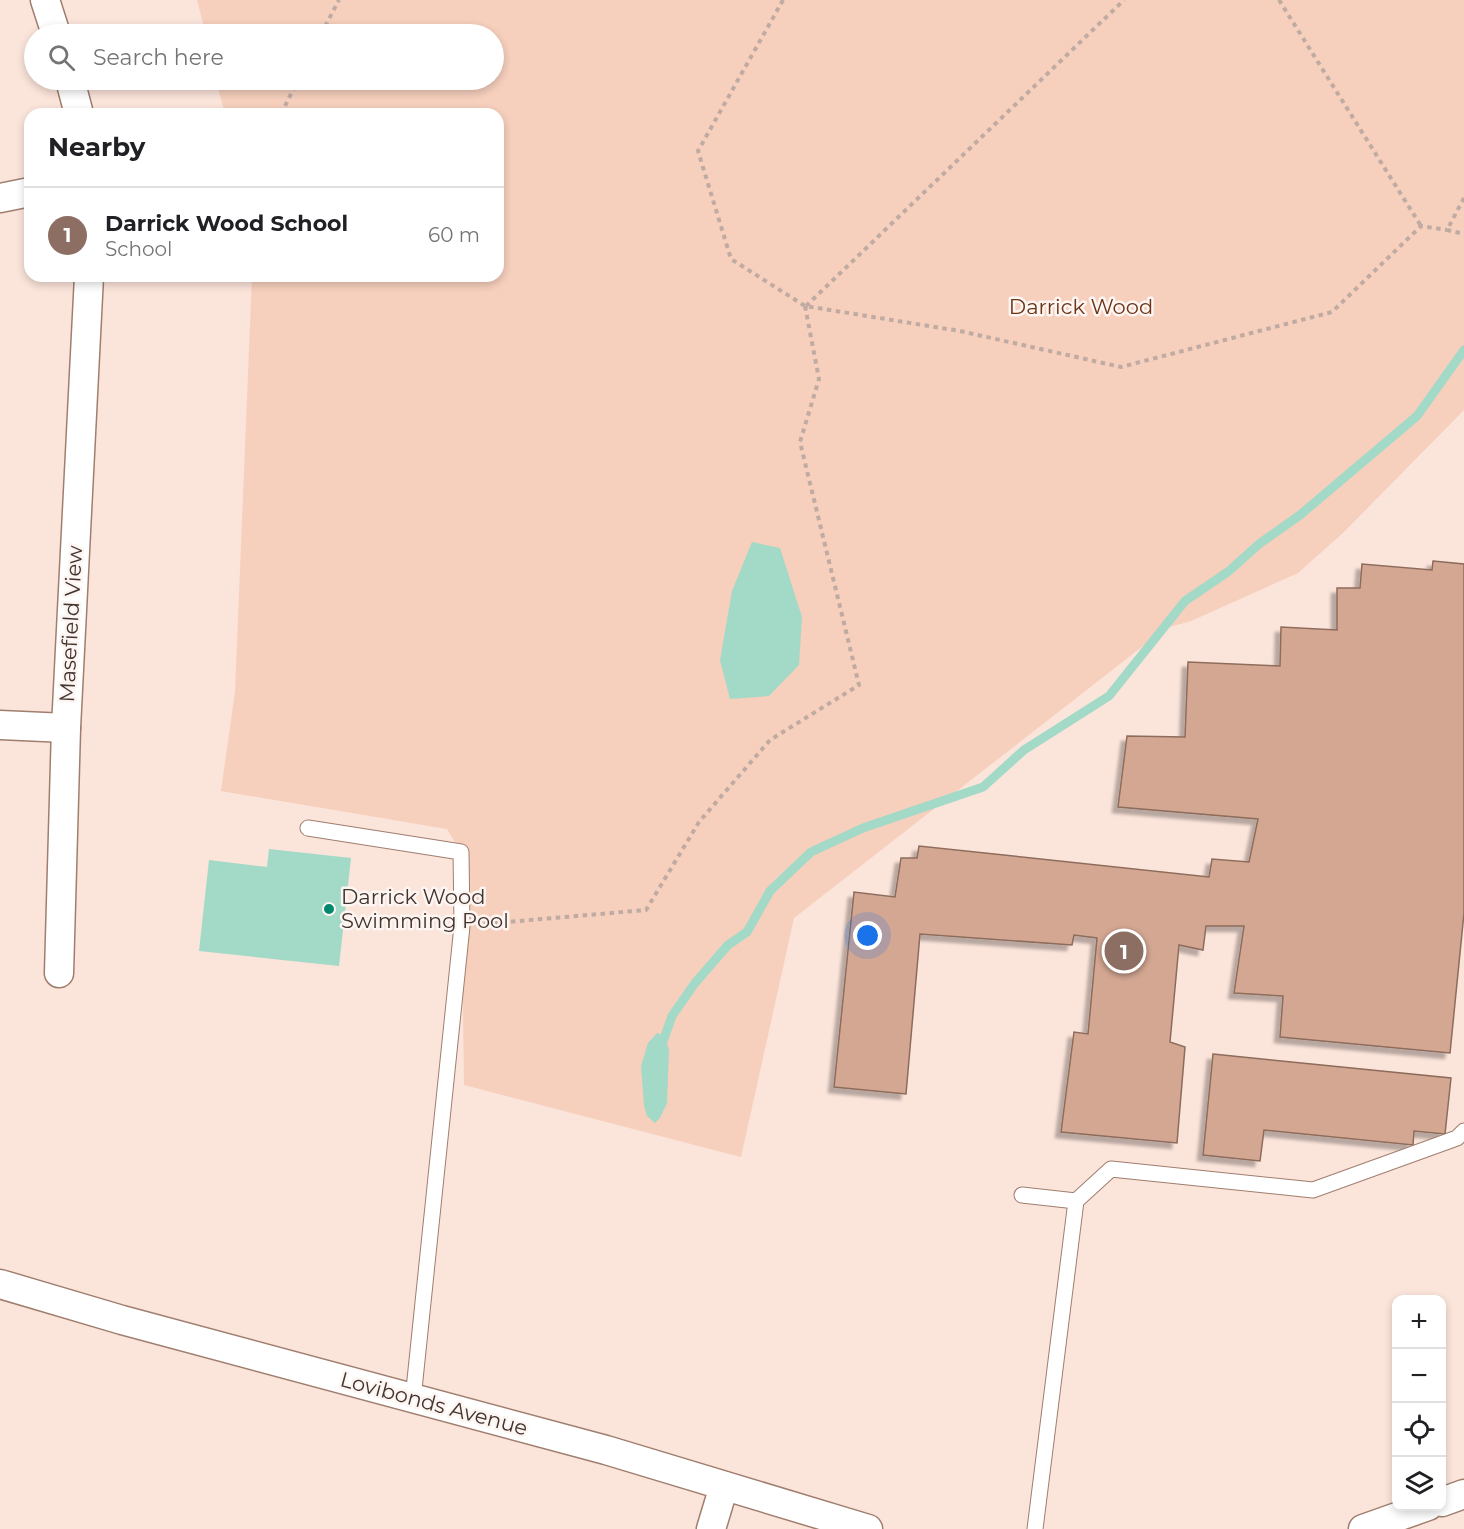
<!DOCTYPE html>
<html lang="en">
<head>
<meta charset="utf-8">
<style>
  body { margin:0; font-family:Montserrat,sans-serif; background:#f6f6f6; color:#202124 }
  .controls { position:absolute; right:18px; bottom:18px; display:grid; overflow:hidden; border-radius:12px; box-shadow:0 3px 9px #0003 }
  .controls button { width:54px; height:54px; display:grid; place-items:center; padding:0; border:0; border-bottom:2px solid #e0e0e0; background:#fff; color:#202124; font:30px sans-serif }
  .you { position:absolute; left:868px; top:936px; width:21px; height:21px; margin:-15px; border:4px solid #fff; border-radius:50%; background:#1a73e8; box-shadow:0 0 0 9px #1a73e833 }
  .badge { display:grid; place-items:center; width:39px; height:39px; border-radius:50%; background:#0f766e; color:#fff; font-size:20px; font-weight:700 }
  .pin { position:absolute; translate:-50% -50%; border:3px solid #fff; box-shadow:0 2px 6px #0006 }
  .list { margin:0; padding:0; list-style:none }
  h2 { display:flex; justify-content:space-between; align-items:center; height:78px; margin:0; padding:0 24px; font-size:26px }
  h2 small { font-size:20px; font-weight:400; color:#757577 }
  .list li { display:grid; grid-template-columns:39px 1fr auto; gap:18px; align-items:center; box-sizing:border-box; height:96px; padding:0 24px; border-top:2px solid #e0e0e0 }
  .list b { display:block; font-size:22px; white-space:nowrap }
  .list p { margin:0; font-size:20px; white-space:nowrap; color:#757577 }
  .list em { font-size:20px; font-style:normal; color:#757577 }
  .icon { flex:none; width:33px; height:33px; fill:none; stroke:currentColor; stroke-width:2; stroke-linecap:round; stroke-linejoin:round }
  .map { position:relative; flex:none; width:1464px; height:1529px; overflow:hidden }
  .search { position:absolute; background:#fff; box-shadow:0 3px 9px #0003; left:24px; top:24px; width:480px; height:66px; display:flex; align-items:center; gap:15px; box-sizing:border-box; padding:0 21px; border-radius:33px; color:#757577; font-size:22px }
  .panel { position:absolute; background:#fff; box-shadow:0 3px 9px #0003; left:24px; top:108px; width:480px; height:174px; border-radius:18px }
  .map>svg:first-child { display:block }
</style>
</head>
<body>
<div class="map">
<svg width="1464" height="1529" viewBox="0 0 1464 1529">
  <defs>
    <filter id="shadow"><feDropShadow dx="-5.5" dy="5.5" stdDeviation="1.5" flood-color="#0004"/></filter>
  </defs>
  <rect width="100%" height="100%" fill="#fbe4da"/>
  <path fill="#f6cfbd" d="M197,0H1464V410L1344,532L1298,573L1191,621L1166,628L794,918L741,1157L464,1085L461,852L447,829L221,791L235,692L252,276H498V114H225L216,80H494V34H206Z"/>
  <g fill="#a3d9c7">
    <path d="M752,542L780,548L802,617L799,665L769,696L730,699L720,660L732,591Z"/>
    <path d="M269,849L351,858L339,966L199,951L209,860L267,867Z"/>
    <path d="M657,1033L664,1036L669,1049L667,1103L660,1118L655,1123L647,1116L644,1106L641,1066L648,1043Z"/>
  </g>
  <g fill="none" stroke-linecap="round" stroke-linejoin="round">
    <path stroke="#a3d9c7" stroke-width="9" d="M661,1047L672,1016L695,983L728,945L747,932L770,891L811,852L863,828L983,787L1024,750L1109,696L1185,601L1229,571L1259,544L1300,515L1417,416L1464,350"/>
  </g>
  <g fill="#d4a792" stroke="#8d6c5c" stroke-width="1.5" filter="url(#shadow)">
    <path d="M1433,561L1464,564V913L1450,1053L1280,1037L1283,996L1234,993L1244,926H1206L1203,950L1179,945L1170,1042L1185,1047L1177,1143L1061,1132L1074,1032L1088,1034L1097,938L1074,935L1072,945L920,934L906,1094L834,1087L854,892L895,897L901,858H917L919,846L1209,877L1212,859L1249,862L1258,819L1118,807L1127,736L1185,737L1188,662L1280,666L1281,627L1337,630V588H1360L1362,564L1432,570Z"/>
    <path d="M1213,1054L1451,1078L1445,1134L1414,1131L1413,1145L1264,1130L1260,1161L1203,1155Z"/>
  </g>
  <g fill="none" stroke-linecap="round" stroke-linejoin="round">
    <g stroke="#a07e6e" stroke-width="17">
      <g id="service">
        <path d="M308,828L461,852L462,926L413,1399"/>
        <path d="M1022,1195L1076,1201"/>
        <path d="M1035,1529L1076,1201L1111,1169L1313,1190L1457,1138L1464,1131"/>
      </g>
    </g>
    <g stroke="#a07e6e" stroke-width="31">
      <g id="minor">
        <path d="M45,0L56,34"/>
        <path d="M70,80L79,114"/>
        <path d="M0,198L30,192"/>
        <path d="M0,725L66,728"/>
        <path d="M59,973L66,728L89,276"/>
        <path d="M0,1284L122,1320L606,1450L868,1529"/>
        <path d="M1442,1502L1464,1494"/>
        <path d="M711,1529L724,1486"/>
        <path d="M1363,1529L1428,1506"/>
      </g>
    </g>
    <g stroke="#c0aba3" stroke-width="4" stroke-dasharray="4.5 4.5" stroke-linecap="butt">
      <path d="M783,0L698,151L731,259L805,306L960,331L1121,367L1332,312L1421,226L1447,230"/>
      <path d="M1279,0L1421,226"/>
      <path d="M321,34L339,0"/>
      <path d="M281,114L298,80"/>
      <path d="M1464,198L1447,230L1464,234"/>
      <path d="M806,306L1124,0"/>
      <path d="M484,924L646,910L699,822L770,740L859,685L800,442L819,379L805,306"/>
    </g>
    <use href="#service" stroke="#fff" stroke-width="15"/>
    <use href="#minor" stroke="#fff" stroke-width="28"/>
  </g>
  <circle fill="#00896e" stroke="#fdf5f2" stroke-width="2" cx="329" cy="909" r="6"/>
  <g text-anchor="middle" stroke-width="5" stroke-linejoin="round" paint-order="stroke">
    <g font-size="21" fill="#6c3315" stroke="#fdf5f2">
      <text x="1081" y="314">Darrick Wood</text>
    </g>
    <g font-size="21" fill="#42332d" stroke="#fdf5f2">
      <text transform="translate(71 624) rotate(-87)" y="7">Masefield View</text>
      <text transform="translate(434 1404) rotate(15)" y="7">Lovibonds Avenue</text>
    </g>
    <g font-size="21" fill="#42332d" stroke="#fdf5f2" text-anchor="start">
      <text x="341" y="904">Darrick Wood<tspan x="341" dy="24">Swimming Pool</tspan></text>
    </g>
  </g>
</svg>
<div class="controls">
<button>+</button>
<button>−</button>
<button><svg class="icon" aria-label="locate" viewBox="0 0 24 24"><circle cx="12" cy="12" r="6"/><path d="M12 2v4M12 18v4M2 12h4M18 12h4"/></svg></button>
<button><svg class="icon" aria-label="layers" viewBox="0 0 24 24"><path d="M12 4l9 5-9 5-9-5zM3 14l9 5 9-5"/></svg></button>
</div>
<div class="you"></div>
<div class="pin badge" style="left:1124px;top:951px;background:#8d6e63">1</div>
<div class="search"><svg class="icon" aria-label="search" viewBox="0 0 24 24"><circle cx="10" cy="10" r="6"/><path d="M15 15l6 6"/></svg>Search here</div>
<section class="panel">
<h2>Nearby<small></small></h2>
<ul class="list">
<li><span class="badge" style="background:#8d6e63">1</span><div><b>Darrick Wood School</b><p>School</p></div><em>60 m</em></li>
</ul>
</section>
</div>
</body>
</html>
